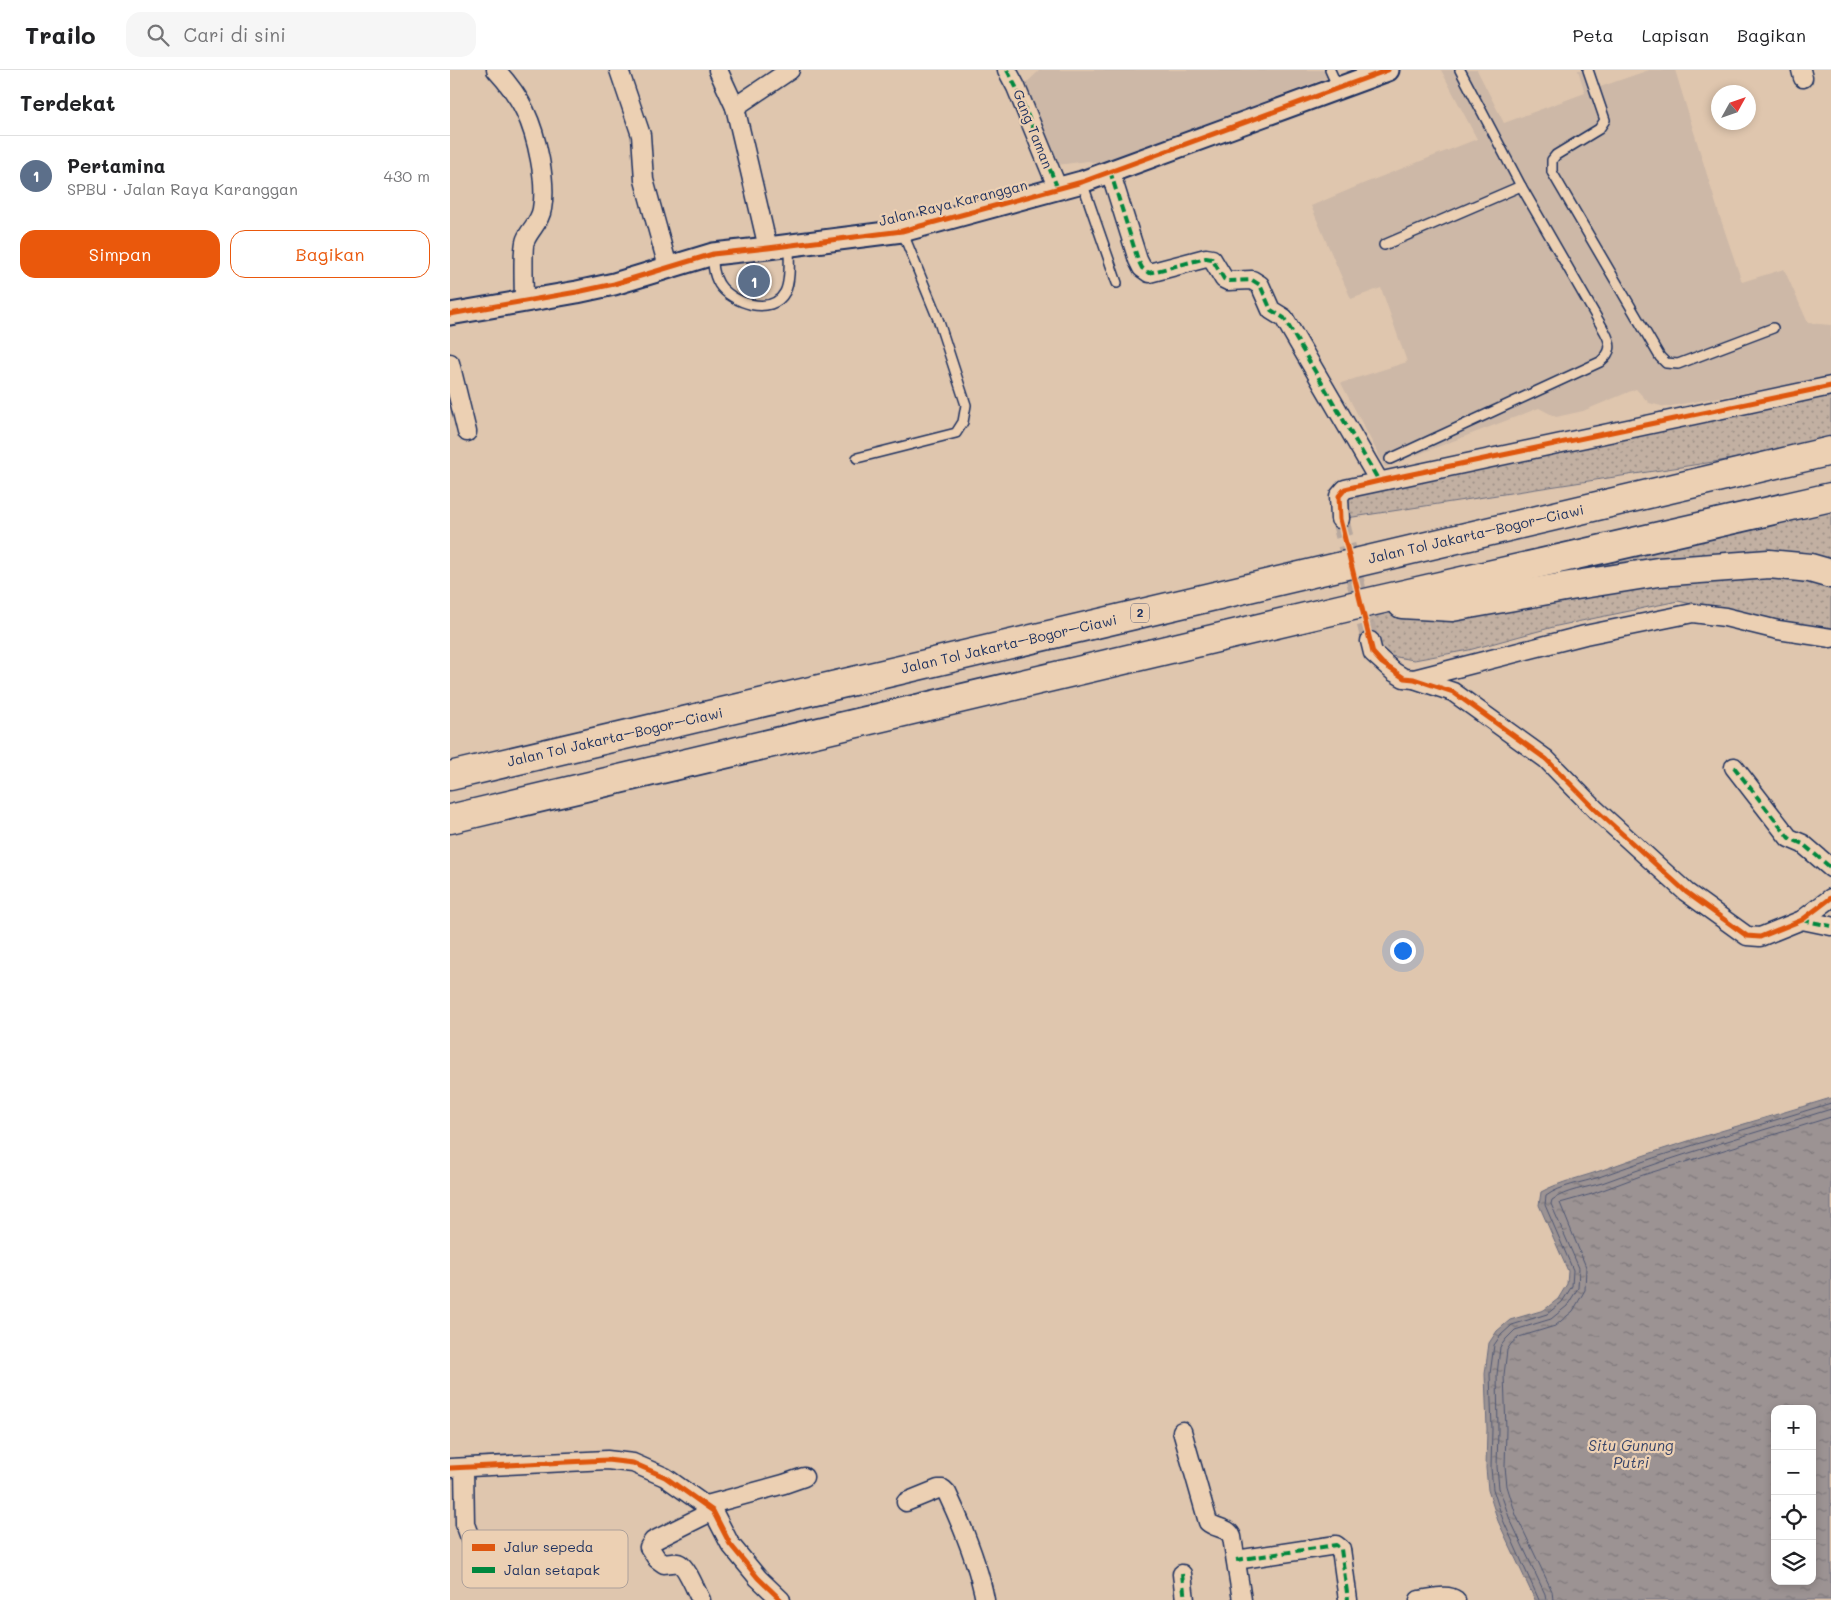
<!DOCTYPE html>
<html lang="id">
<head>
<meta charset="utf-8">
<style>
  body { margin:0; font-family:Mali,sans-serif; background:#f6f6f6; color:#202124 }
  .controls { position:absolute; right:15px; bottom:15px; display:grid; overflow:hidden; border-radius:10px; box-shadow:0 2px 8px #0003 }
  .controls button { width:45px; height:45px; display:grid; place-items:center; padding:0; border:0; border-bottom:1px solid #e0e0e0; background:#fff; color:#202124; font:25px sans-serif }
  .compass { position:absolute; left:1261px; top:15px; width:45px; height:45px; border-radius:50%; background:#fff; box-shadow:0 2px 8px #0003; rotate:50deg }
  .you { position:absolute; left:952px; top:880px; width:18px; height:18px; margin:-12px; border:4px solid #fff; border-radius:50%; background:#1a73e8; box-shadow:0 0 0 8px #1a73e833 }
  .badge { display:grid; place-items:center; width:32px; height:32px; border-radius:50%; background:#ea580c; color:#fff; font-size:16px; font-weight:700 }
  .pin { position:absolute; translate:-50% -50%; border:2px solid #fff; box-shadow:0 1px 5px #0006 }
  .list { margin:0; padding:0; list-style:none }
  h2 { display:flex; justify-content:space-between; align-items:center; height:65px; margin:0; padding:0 20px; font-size:21px }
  h2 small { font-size:16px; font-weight:400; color:#757577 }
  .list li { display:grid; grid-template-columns:32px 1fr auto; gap:15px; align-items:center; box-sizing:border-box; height:80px; padding:0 20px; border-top:1px solid #e0e0e0 }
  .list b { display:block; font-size:19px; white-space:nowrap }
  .list p { margin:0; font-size:16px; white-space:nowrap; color:#757577 }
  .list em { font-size:16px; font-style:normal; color:#757577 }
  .actions { display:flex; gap:10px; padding:15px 20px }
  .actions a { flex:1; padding:11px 0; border:1px solid #ea580c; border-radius:15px; text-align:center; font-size:18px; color:#ea580c }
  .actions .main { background:#ea580c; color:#fff }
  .icon { flex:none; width:28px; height:28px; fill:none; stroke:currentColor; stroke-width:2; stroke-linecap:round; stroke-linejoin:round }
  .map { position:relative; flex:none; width:1381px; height:1530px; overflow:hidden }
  header { display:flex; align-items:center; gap:30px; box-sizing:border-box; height:70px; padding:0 25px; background:#fff; border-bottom:1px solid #e0e0e0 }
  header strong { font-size:24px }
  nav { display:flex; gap:28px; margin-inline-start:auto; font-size:18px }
  .search { width:350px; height:45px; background:#f6f6f6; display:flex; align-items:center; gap:12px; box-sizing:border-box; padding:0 18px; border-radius:15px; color:#757577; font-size:19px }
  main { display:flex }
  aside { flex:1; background:#fff }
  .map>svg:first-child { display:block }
</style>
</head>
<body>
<header>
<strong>Trailo</strong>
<div class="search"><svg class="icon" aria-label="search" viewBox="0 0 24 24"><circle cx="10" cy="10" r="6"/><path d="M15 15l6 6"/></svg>Cari di sini</div>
<nav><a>Peta</a><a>Lapisan</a><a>Bagikan</a></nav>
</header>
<main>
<aside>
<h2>Terdekat<small></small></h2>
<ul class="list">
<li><span class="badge" style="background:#5c6f8a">1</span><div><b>Pertamina</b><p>SPBU · Jalan Raya Karanggan</p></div><em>430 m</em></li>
</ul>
<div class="actions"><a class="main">Simpan</a><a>Bagikan</a></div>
</aside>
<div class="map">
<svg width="1381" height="1530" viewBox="0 0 1381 1530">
  <defs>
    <pattern id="green-dots" width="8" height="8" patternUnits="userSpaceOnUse" patternTransform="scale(1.25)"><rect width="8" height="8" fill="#c2b0a2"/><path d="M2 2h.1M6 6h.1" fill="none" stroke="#9d9087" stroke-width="1.8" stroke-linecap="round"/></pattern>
    <pattern id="water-ripples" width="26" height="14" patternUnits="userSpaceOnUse" patternTransform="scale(1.25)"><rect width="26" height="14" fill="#9c9393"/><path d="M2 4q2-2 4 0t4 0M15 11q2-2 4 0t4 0" fill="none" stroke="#7e787b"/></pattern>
  </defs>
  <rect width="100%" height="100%" fill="#dfc6ae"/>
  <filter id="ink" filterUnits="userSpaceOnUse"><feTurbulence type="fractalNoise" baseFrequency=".02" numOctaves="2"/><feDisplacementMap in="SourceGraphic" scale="10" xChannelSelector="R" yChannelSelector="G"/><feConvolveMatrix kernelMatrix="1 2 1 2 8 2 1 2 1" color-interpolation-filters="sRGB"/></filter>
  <g filter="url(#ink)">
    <g fill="#cdb8a7">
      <path d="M590,0H886L888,4L826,27L779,49L652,94L638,91L607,95L571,18Z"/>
      <path d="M991,0H1027L1054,53L1135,23L1128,0H1144L1150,17L1199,0H1225L1269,144L1292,212L1334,199L1358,253L1381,255V306L1349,313L1215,337L1199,333L1186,319L1133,341L1106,347L1089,338L935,397L891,313L957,292L931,218L901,229L861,136L915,113L1027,69Z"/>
    </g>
    <g fill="url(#green-dots)" stroke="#6e7080">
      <path d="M1381,316V374L890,449L891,422Z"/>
      <path d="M1381,427V559L1306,548L1228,531L1107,556L1019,580L964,590L923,583L911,534Z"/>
    </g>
    <path fill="url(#water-ripples)" stroke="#686b7e" fill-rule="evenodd" d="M1381,1028V1530H1085L1048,1451L1038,1420L1036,1398L1037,1359L1035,1304L1039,1273L1047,1261L1060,1250L1094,1240L1108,1229L1117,1214L1118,1201L1089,1135L1091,1122C1111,1111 1134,1107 1155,1099C1229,1072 1306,1051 1381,1028ZM1325,1339H1362V1511H1325Z"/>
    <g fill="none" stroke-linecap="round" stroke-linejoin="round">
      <g stroke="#4f5773" stroke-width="1">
        <path d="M1089,1530L1053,1450L1043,1419L1041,1398L1042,1359L1040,1304L1044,1275L1051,1265L1062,1255L1097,1244L1112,1232L1122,1216L1123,1200L1095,1135L1096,1126C1111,1115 1132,1113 1149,1107C1225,1079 1304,1057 1381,1033"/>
        <path d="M1096,1530L1095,1524L1059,1447L1049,1418L1047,1397L1048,1359L1047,1305L1050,1277L1056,1269L1065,1260L1101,1249L1117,1236L1128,1218L1129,1198L1101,1134L1102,1130C1116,1120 1136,1118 1152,1113C1227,1085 1305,1063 1381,1039"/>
        <path d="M1103,1530L1102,1521L1066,1445L1057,1416L1055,1397L1056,1359L1054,1305L1057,1280L1061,1274L1069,1267L1105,1256L1123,1241L1135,1220L1136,1197L1110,1133L1142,1124L1193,1105L1381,1047"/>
      </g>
      <path stroke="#b8a89e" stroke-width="18" stroke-dasharray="18 9" stroke-linecap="butt" d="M890,449L920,571"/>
      <g stroke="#1b2f5e" stroke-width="12">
        <g id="service">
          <path d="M880,0L888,18"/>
          <path d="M1138,0L1155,50L1149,59L1106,85L1102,90V102L1210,287L1216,293L1228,294L1323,258"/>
          <path d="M632,112L667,213"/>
          <path d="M934,175L1071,116"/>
          <path d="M263,184C263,195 263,204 269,214C281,233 322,247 335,222C341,211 339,188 339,176"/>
          <path d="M407,388L506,363L513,352L516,335L488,249L452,161"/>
          <path d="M940,389L1150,292C1162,282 1162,275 1155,262L1071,116L1010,0"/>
        </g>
      </g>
      <g stroke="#1b2f5e" stroke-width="21">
        <g id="minor">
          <path d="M46,0C57,12 68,26 75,41C87,66 97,112 92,139C90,152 81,158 76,169C72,175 74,220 74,231"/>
          <path d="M169,0L191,65L194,110L218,197"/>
          <path d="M268,0L285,37L318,178"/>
          <path d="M557,0L566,17L608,119"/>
          <path d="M1351,0L1353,8"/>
          <path d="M285,37L340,0"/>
          <path d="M660,101L688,190L692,198L699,203L756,188L762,189L774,209L778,211L802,210L810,215L821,240L834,248L929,411"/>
          <path d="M0,293L17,362"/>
          <path d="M890,449L889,426L895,419L904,417L1381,316"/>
          <path d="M920,571L923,583L944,602L954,608L964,609L1003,622L1096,689L1146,740L1236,822L1297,866L1310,867L1352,850L1381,828"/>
          <path d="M964,609L1135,565L1243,543L1275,547L1328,560L1381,568"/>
          <path d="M1284,697L1339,768L1353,774L1381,798"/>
          <path d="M1352,850L1381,856"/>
          <path d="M732,1361L758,1452C766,1459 778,1457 782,1467L792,1530"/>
          <path d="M0,1398L157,1390L183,1393L215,1407L263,1441L280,1474L308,1508L331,1530"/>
          <path d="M14,1398L15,1454L19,1465"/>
          <path d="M456,1432L488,1419H493L497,1423C513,1457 528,1493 535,1530"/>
          <path d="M257,1435L334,1414L354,1407"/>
          <path d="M786,1490L886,1475L891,1479L898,1530"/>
          <path d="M732,1504L735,1530"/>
          <path d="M251,1530C246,1521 237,1498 230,1494C226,1491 218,1494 214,1494L207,1489L199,1477L203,1471L263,1441"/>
          <path d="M969,1530C980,1529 997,1523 1006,1530"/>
        </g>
      </g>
      <g stroke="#1b2f5e" stroke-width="25">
        <path id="tertiary" d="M0,244L127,222L164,214L263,184L318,178L452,161L632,112L938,0"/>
      </g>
      <g stroke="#1b2f5e" stroke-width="31">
        <g id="motorway">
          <path d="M952,534L1002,537L1120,516L1208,502L1319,494L1360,498L1381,504"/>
          <path d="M0,706L1381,381"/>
          <path d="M0,749L911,534L1381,427"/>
        </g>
      </g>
      <use href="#service" stroke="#ecd0b3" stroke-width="9"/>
      <use href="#minor" stroke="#ecd0b3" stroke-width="18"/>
      <use href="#tertiary" stroke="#ecd0b3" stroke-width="21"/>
      <use href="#motorway" stroke="#ecd0b3" stroke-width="28"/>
      <g stroke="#00873e" stroke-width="4" stroke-dasharray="8 4" stroke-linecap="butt">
        <path d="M557,0L566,17L608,119"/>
        <path d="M660,101L688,190L692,198L699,203L756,188L762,189L774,209L778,211L802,210L810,215L821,240L834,248L929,411"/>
        <path d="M1284,697L1339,768L1353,774L1381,798"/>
        <path d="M1352,850L1381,856"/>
        <path d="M786,1490L886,1475L891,1479L898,1530"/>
        <path d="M732,1504L735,1530"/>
      </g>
      <g stroke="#ecd0b3" stroke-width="8">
        <g id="cycleway">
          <path d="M0,244L127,222L164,214L263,184L318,178L452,161L632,112L938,0"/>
          <path d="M1381,316L929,411L895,419L889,426L890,449L923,583L932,593L954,608L964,609L1003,622L1096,689L1146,740L1236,822L1297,866L1310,867L1352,850L1381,828"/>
          <path d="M0,1398L157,1390L183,1393L215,1407L263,1441L280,1474L308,1508L331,1530"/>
        </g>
      </g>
      <use href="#cycleway" stroke="#de5710" stroke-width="5"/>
    </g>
  </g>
  <g text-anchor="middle" stroke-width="4.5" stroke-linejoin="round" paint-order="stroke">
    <rect fill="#ecd0b3" stroke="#5a5f78" stroke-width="1" x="681" y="533.5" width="18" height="19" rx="4"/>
    <g font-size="12" font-weight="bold" fill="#1b2f5e">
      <text x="690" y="547">2</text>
    </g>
    <g font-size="14" fill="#1b2f5e" stroke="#ecd0b3">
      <text transform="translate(583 59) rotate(68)" y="5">Gang Taman</text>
      <text transform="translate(503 133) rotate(-14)" y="5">Jalan Raya Karanggan</text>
      <text transform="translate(1026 464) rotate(-13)" y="5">Jalan Tol Jakarta–Bogor–Ciawi</text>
      <text transform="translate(559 574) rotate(-13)" y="5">Jalan Tol Jakarta–Bogor–Ciawi</text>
      <text transform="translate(165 667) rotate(-13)" y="5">Jalan Tol Jakarta–Bogor–Ciawi</text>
    </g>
    <g font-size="15" font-style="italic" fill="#354369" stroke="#ecd0b3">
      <text x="1181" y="1381">Situ Gunung<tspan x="1181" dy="17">Putri</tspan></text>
    </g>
  </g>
  <rect x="12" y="1460" width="166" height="58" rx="8" fill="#ecd0b3" stroke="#ada09a" stroke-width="1"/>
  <rect x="22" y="1474" width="23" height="7" fill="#de5710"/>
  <rect x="22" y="1497" width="23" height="6" fill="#00873e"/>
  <g font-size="14" fill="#1b2f5e">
    <text x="54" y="1482">Jalur sepeda</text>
    <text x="54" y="1505">Jalan setapak</text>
  </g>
</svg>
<div class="controls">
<button>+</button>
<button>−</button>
<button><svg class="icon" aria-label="locate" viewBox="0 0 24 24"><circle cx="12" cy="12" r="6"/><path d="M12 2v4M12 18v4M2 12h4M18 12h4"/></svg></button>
<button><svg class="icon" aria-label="layers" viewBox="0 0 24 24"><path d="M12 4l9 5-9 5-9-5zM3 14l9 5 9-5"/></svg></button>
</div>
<svg class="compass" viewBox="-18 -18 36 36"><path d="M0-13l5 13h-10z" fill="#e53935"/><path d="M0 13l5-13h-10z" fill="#757577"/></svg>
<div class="you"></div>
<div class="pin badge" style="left:304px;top:211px;background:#5c6f8a">1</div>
</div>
</main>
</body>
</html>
